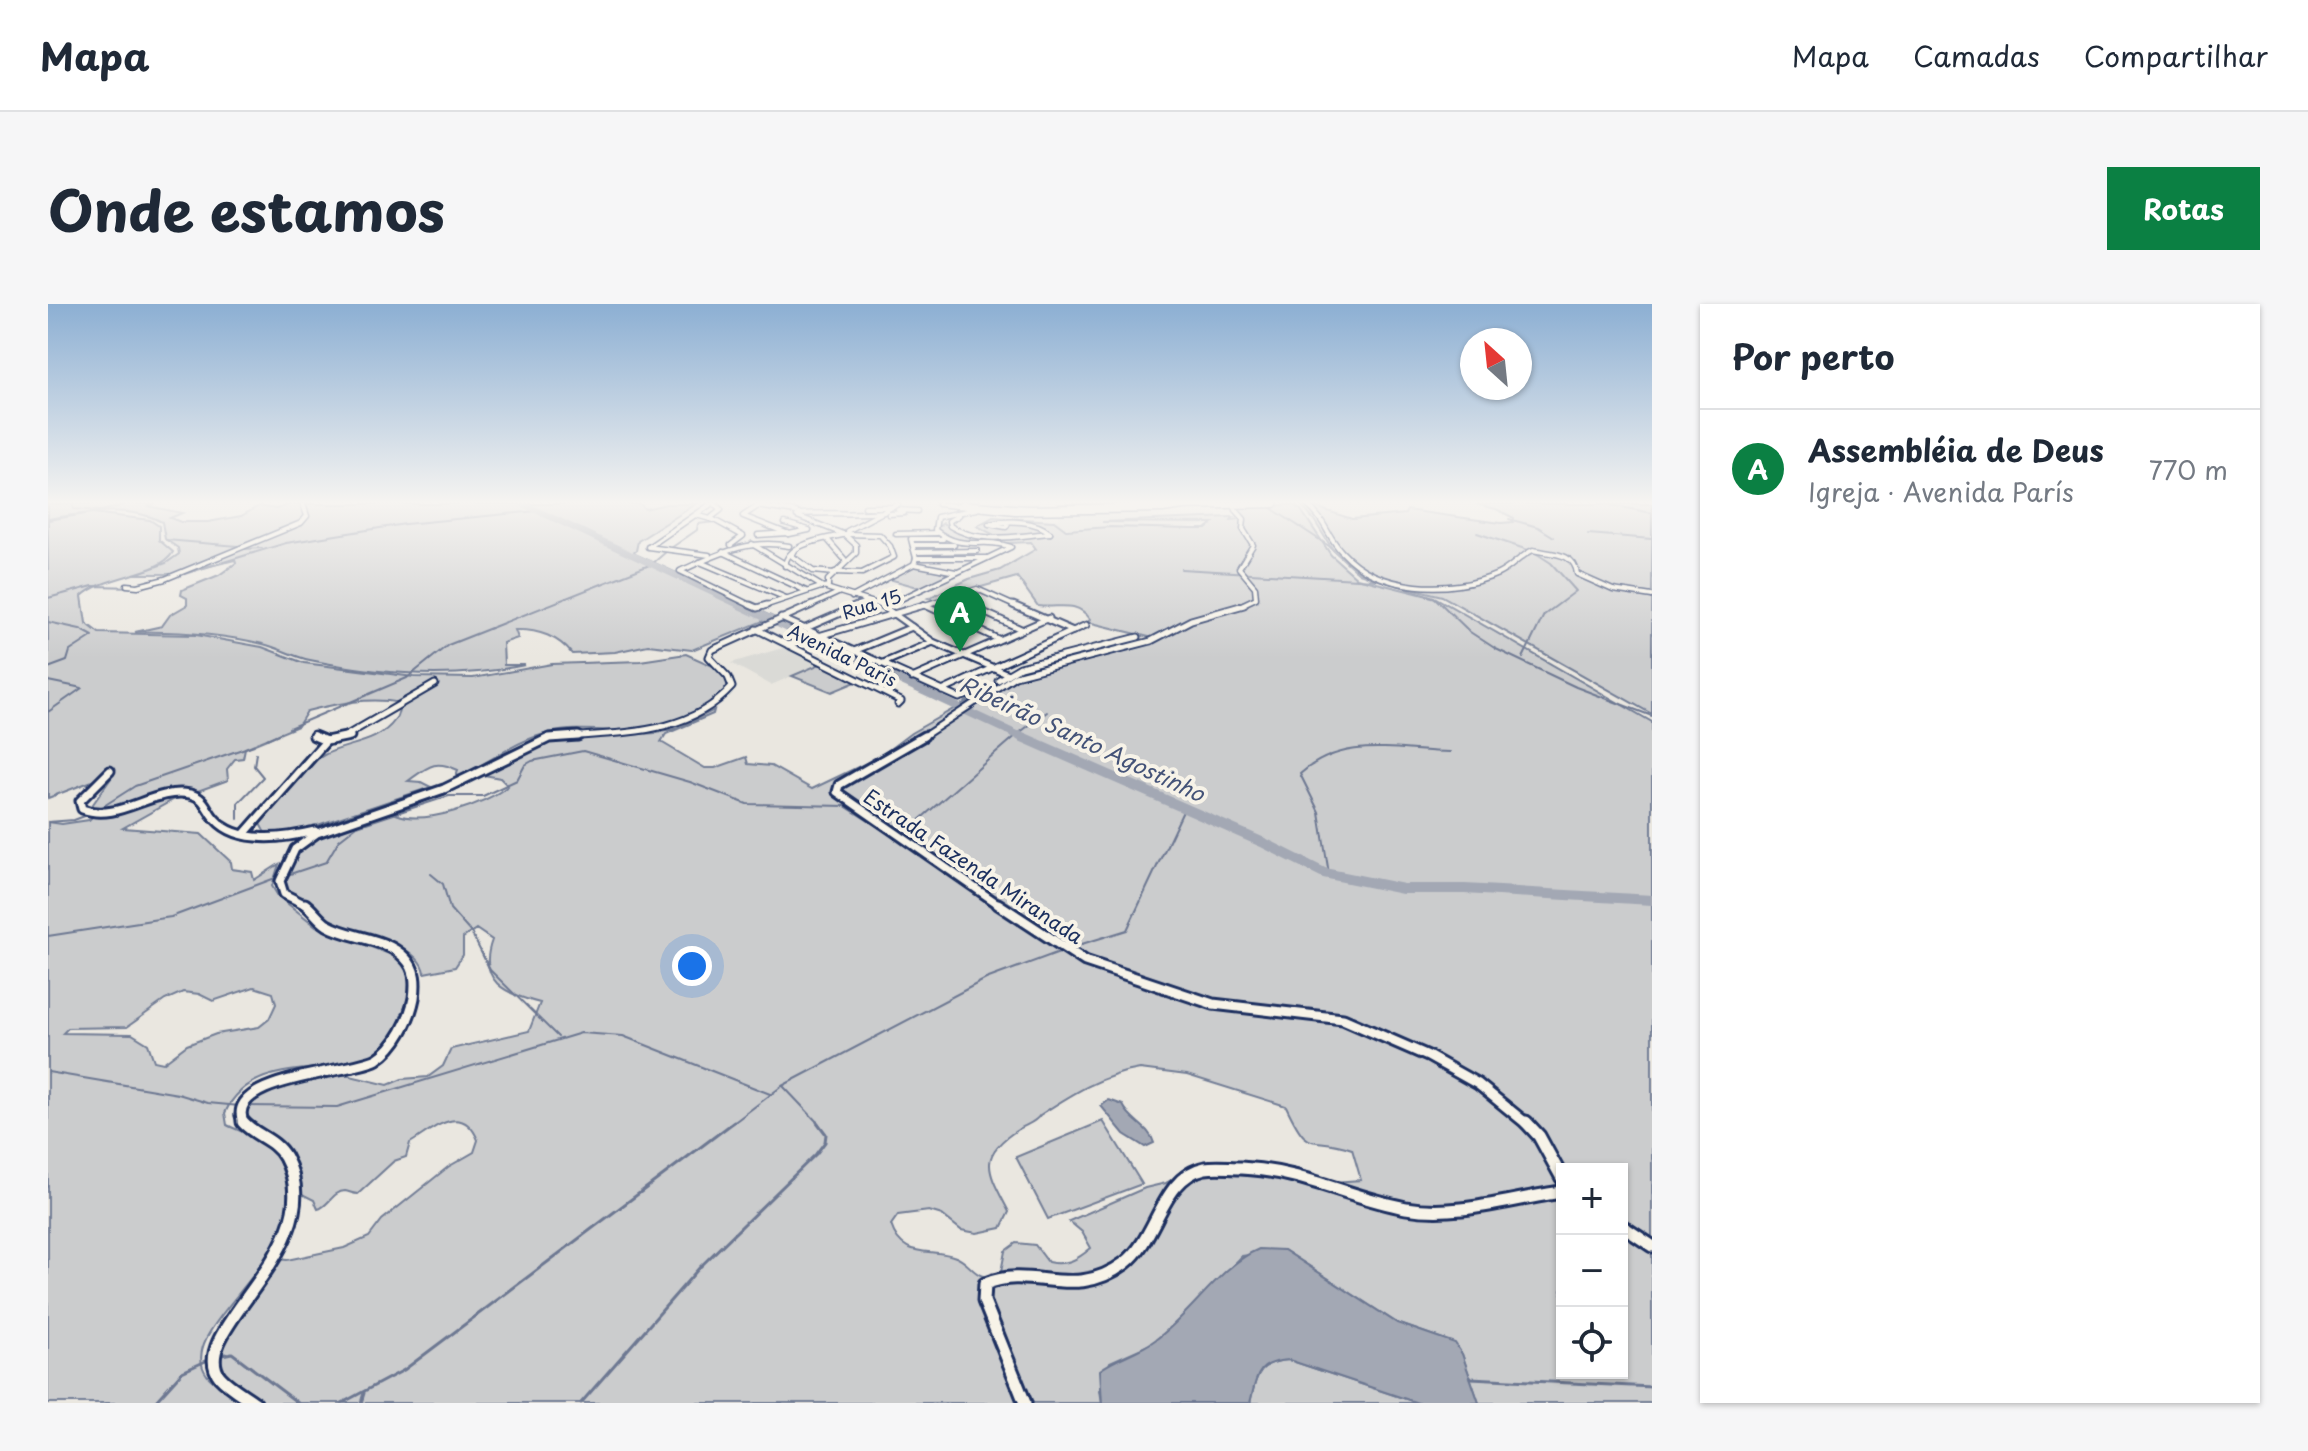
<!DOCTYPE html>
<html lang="pt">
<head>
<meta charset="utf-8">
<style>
  body { margin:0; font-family:"Playpen Sans",sans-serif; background:#f6f6f7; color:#1f2937 }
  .controls { position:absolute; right:24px; bottom:24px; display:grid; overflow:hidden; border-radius:0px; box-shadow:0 2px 6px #0004 }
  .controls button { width:72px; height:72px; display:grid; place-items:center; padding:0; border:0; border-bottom:2px solid #e0e1e3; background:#fff; color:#1f2937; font:40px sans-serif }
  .compass { position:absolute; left:1412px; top:24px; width:72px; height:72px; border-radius:50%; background:#fff; box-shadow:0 2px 6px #0004; rotate:333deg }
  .you { position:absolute; left:644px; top:662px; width:28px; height:28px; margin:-20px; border:6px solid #fff; border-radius:50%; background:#1a73e8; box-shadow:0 0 0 12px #1a73e833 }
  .badge { display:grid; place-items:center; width:52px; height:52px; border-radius:50%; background:#0b8043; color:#fff; font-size:26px; font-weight:700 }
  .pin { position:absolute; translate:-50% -66px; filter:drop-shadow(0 2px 4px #0008) }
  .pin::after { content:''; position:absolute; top:42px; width:28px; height:24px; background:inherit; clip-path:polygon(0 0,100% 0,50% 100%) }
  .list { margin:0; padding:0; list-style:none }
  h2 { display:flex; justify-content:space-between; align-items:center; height:104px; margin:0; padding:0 32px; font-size:34px }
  h2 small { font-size:26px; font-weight:400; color:#747a83 }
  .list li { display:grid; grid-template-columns:52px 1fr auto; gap:24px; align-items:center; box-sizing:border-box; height:120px; padding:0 32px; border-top:2px solid #e0e1e3 }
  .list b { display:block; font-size:30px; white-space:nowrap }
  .list p { margin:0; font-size:26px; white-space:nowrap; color:#747a83 }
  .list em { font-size:26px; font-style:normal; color:#747a83 }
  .icon { flex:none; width:44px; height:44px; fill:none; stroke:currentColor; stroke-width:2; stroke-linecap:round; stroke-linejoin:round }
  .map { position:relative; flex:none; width:1604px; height:1099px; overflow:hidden; border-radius:0px }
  header { display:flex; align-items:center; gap:48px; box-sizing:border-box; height:112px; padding:0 40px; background:#fff; border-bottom:2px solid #e0e1e3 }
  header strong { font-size:38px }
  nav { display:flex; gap:44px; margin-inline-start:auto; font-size:28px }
  .intro { display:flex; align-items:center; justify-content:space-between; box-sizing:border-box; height:192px; padding:0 48px }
  h1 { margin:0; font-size:56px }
  .button { padding:20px 36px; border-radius:0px; background:#0b8043; color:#fff; font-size:28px; font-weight:700 }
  main { display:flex; gap:48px; padding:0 48px }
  aside { flex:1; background:#fff; border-radius:0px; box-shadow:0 2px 6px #0004 }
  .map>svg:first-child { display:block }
</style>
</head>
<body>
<header>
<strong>Mapa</strong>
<nav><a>Mapa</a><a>Camadas</a><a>Compartilhar</a></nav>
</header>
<div class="intro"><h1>Onde estamos</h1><a class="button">Rotas</a></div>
<main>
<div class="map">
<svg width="1604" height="1099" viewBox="0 0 1604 1099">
  <rect width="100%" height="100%" fill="#eae7e0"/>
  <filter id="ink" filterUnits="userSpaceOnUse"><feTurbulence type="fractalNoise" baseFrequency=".0125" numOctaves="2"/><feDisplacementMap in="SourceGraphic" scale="16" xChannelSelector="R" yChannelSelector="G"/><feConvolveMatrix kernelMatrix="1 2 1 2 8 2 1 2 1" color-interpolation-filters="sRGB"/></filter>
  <g filter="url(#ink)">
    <g fill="#dadad6">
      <path d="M1090,207L1100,209L1108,216L1070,217H1161V220L1148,223L1016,224L1005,215H1013L1009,208Z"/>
      <path d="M738,343L772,360L723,381L683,359Z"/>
    </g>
    <g fill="#cbcccd" stroke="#737e96" stroke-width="2" fill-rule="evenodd">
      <path d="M0,200H107L100,202L134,209L122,214L133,218H160L193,212L211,202L228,205L243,200H592L597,205L618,200H648L590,237L588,247L585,249L725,313L644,346L600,341L567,348L524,350C511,333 490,325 467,326L470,334L455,339L456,361H477C405,376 333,371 262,356C246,353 232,344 215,340C172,330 131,327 87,328L114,322L122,311L139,301V294L133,291L134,286L171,271L188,259L187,256L127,270H87L118,259L131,250L130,244L117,235L114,218C81,200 35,209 0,215Z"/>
      <path d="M1252,200L1245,201L1253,206L1283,251L1309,274L1388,294L1604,418V1099H1431L1414,1050L1395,1035L1349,1019L1236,946L1194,952L1135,1014L1105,1039L1062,1058L1052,1086L1054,1099H210C200,1082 180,1074 165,1062L162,1042L172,1025L229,955L239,956L296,944L321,933L334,916L400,863L426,848L430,836C414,796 383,827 362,839L358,853L346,857L310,890C306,890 302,888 297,887C285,887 280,903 270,905L266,896L250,888L237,852L188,817L186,811L193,796L256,768L298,771L340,781L354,775L380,773L395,762L403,745L481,727L492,699C457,690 429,677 444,636L428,625L415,634V651L407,663L376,669C372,638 306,629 281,619C265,612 249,598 234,588L232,582L250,540L346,501L348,510C376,522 438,500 460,482L452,474L431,470L509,434L609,429L630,424L666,406L665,410L618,430L613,438L657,464H667L698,453L700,460L723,462L764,485L831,453L863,429L969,369L1105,334L1040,318L1042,315C1028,295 1010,305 990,302L969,273L887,296L880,294L921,275L952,266L988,245L983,238L913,241L888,225L895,219C913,233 931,237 954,235L929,222L945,213L1006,217L1018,226L1062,223L1145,225H1158L1165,219L1054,218L1183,213H1186L1183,216L1193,215L1186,206L1198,203L1258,200L1304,215L1357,210L1359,206L1453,219L1465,218L1466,214L1448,205L1428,200H1604V410L1394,292L1323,274L1306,265L1285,246L1266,216ZM1092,765L1139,771L1238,802C1262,853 1260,830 1304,845L1313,876L1284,878L1248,865L1195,857L1157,858L1118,879L1097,884L1021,917L1034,928L1043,944C1029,956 1018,962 1000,958L987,941L968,939L957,947L953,968C926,982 926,958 905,952C880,944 854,955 843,921L850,911L881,907L894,911L913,926L929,929L953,924L961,908C941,869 927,852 971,825C979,820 987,819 992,811C1024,790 1054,771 1092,765ZM1514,865H1574V1069H1514Z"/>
      <path d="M44,209L102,216L111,222V236L125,248C113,271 56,271 34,292L38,319L51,329L148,331L214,343L256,359L366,373L425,374L504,360L592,357L638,350L665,362L681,376L675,393C649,408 625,423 595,426C564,429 532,422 501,429C467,436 442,459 411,472L408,471L410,466C386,455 381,462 360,477L373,478L383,483L234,533L217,529L211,518C230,496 250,465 276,451C299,439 330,440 347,416C351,411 350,405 353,399C322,393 290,399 259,407L250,422L197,444L195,454L187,455L179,465L180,476L125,496L75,524L153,530L183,558L184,565L204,568L206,576L231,560L224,582L230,592L268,622L352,654C364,666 363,685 358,700C353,713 349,729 340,740C306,784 208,740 177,809L179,821C193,828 211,833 222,844C231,853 232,860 236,871C264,956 123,1023 159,1071C169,1083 188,1091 200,1099H0V518L14,520L41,516L44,513L45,500L63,474L60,471L0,494V216ZM206,683L225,689L228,700L221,715L211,723L168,730L139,741L115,759L106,757L100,740L84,730L15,729L20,724L79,723L117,696L135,688L151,690L165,697Z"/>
      <path d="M870,261L901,270L873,284L841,275Z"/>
      <path d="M772,360L808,378L784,388L744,372Z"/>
      <path d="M1055,817L1094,880L1000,915L968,853Z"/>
      <path d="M1241,1056L1370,1099H1202C1209,1071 1209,1058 1241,1056Z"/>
    </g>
    <g fill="#a3a8b4" stroke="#6d7892" stroke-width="2">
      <path d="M1061,796L1075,801C1082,817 1102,823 1106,839L1097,843L1076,830L1053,802Z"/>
      <path d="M1211,945L1236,946L1349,1019L1407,1039L1414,1050L1431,1099H1370L1241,1056C1209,1058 1209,1071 1202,1099H1054L1052,1066C1069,1053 1090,1049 1107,1036C1143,1011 1172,961 1211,945Z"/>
    </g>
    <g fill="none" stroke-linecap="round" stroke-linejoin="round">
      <g stroke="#6d7892" stroke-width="2">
        <path d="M24,200L26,205L53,207L80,200"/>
        <path d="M957,200H963"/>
        <path d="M1011,200H1046"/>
        <path d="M1557,200L1604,209"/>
        <path d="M1223,204L1281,242L1311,269L1386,293L1422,328L1448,345L1528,383L1604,412"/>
        <path d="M1461,215L1490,223L1506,233"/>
        <path d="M1429,229L1480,246"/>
        <path d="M1540,230L1604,235"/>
        <path d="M118,236L190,242"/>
        <path d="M623,244L649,226L650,220L666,218"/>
        <path d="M196,245L214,244"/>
        <path d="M1133,265L1327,276"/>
        <path d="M133,271L238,239L357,220L489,207"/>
        <path d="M0,294L45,282L89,283L104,280"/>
        <path d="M0,318L32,325L45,332L22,347L19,357L0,364"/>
        <path d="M1475,354L1496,311L1528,287L1503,259L1486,248"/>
        <path d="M0,377L34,384L0,408"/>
        <path d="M241,424L359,374L400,341L604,260L619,247"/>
        <path d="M971,429L999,408"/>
        <path d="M219,435L232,429"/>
        <path d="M51,505L87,482L206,441"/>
        <path d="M190,515V499L215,473L206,462L208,449"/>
        <path d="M0,518L26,516L42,510"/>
        <path d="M854,531L970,430"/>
        <path d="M383,570L395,580L402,605L424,630L442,666L510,733"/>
        <path d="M1281,570L1271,508L1252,470C1296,431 1348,447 1402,448"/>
        <path d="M236,572L278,558L291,536L309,522L401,492H435L469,476L477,461L484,457L535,447L642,478L699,500L797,502L849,535"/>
        <path d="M0,632L123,613L230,573"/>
        <path d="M1024,643L1079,626L1136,505"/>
        <path d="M0,768L130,790L160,799L192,802"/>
        <path d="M735,782L771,820"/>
        <path d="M199,802L289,803L533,729L575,732L722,790"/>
        <path d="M684,820L734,782L938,675L1014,647"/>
      </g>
      <g stroke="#6d7892" stroke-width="3">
        <path d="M174,1051L184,1049L250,1099"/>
        <path d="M1423,1074L1604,1083"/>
        <path d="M106,1099L134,1068L160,1056"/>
        <path d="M294,1099L356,1066L686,818"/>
        <path d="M313,1099L316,1089"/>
        <path d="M533,1099L652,963L768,850L777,838L778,830L769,818"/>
      </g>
      <path stroke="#a3a8b4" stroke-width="6" d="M475,200L695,303"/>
      <path stroke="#a3a8b4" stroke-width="8" d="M691,301L976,434"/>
      <path stroke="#a3a8b4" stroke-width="10" d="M972,432L1216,539L1276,569L1355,585H1417L1604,596"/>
      <g stroke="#1b2f5e" stroke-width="7">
        <g id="minor-far4">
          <path d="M713,200L695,212L741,230"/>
          <path d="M890,200L967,208L1115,206L1135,203"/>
          <path d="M1258,200C1277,215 1279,232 1294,248C1330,288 1403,291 1450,270C1463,264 1472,252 1485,246C1503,250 1527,248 1529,270L1565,286L1604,292"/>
          <path d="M709,202L748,208"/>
          <path d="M817,203H845"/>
          <path d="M850,206L869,207"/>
          <path d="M1188,206L1196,215L1195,225L1205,241L1191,264L1207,283L1208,294L1189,303"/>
          <path d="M751,210C780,208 807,211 836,208"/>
          <path d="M841,210L856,209"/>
          <path d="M648,211L666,216L695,232L683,241"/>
          <path d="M911,211L901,217L902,222C933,241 967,232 1002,229"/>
          <path d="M749,212L795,230"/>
          <path d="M664,213L673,206L667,200"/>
          <path d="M737,219L761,226L741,230"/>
          <path d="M960,219L958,223L941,220C960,216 988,216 1002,229"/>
          <path d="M799,227L850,200"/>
          <path d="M848,230L889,229"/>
          <path d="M710,231L740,229"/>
          <path d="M779,235L798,257"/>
          <path d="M704,240L775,283L839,303"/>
          <path d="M865,241H906"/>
          <path d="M602,242L663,200"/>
          <path d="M600,243L661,251"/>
          <path d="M747,246L744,252L765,267L786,269"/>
          <path d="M675,248L758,287"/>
          <path d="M867,248L929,247"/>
          <path d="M868,254H939"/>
          <path d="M652,258L738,294"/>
          <path d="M866,260L908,268"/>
          <path d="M737,262C739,238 779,235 799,230L794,231"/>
          <path d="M787,268L814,269L846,253L842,242L832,231L799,230"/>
          <path d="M79,281L90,282L117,275L253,219L259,212L255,200"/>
          <path d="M775,283L780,282V276L808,249V241L797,231"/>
          <path d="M804,293L866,260L868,254L863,235H895"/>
          <path d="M903,293L924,303"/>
          <path d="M876,300L881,303"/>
          <path d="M838,302L963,243C933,232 916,249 887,226L889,213L929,205"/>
          <path d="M706,303L632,267C669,251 700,234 741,242"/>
          <path d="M713,303L773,283"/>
          <path d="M760,303L790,289"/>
          <path d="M806,303L819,297"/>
          <path d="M870,303L929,285L969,303"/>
        </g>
      </g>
      <g stroke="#1b2f5e" stroke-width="9">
        <g id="minor-far3">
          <path d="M702,301L709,304L719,301"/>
          <path d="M833,301L885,338L960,370"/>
          <path d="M877,301L950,335"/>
          <path d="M920,301L973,325"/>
          <path d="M965,301L1025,327"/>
          <path d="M838,302L841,301"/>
          <path d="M733,314L911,394L933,387"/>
          <path d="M758,324L811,301"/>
          <path d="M708,325L853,397L850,400"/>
          <path d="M740,341L876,301"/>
          <path d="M806,347L864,323"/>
          <path d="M833,360L885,338"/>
          <path d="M864,374L1001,314"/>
          <path d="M950,376L972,363L1090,333"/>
          <path d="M894,387L1038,321"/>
          <path d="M265,431L270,434"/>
          <path d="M294,434L387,380"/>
          <path d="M507,434C569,428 639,433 684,383L680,373L661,353L664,346L764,301"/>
          <path d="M873,434L967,372L1103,337L1143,316L1196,301"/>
        </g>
      </g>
      <g stroke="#1b2f5e" stroke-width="13">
        <g id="minor-far2">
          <path d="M266,432L278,437L302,432"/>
          <path d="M876,432L791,481L789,488L953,602"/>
          <path d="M62,467L32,497L34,505C72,519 104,483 142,490C158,494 157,504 167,515C190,541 238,534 267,527"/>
          <path d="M197,529L278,437"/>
          <path d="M260,602L236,590L232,577L247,545L269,529L396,485L501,434L530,432"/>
        </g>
      </g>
      <g stroke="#1b2f5e" stroke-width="15">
        <g id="minor-far1">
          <path d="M950,600L1037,657L1165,700L1295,715L1380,752L1430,780L1479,820"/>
          <path d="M196,820C172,773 305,769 329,755C348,743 362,715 366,694C368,679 368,665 357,654C337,633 303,635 279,621C271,616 265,606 257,600"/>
        </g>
      </g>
      <g stroke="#1b2f5e" stroke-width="17">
        <g id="minor">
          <path d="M195,818C207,832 227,835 237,853C286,942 135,1028 172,1073C181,1083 196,1091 207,1099"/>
          <path d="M1478,818L1491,832L1514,874"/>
          <path d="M1574,922L1604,942"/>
          <path d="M977,1099L936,997L937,980C985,960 1025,998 1077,959C1110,934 1113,873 1157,864C1169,862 1181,864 1193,864C1256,867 1299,893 1358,904C1410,913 1462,895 1514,888"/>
        </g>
      </g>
      <g stroke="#1b2f5e" stroke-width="9">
        <path id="highway" d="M914,200L980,205L1226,200"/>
      </g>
      <use href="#minor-far4" stroke="#f7f3e8" stroke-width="4"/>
      <use href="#minor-far3" stroke="#f7f3e8" stroke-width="5"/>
      <use href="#minor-far2" stroke="#f7f3e8" stroke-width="7"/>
      <use href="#minor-far1" stroke="#f7f3e8" stroke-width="9"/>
      <use href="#minor" stroke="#f7f3e8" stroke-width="11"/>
      <use href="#highway" stroke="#f7f3e8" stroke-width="6"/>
    </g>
  </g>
  <linearGradient id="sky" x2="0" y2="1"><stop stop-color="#8cafd3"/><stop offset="0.56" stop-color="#f6f4f1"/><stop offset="1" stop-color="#f6f4f1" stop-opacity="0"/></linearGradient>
  <rect width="1604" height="354" fill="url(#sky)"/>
  <g text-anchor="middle" stroke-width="8" stroke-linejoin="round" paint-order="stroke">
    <g font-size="18" fill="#1b2f5e" stroke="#f7f3e8">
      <text transform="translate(824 301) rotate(-17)" y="6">Rua 15</text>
      <text transform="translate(794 352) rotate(26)" y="6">Avenida Paris</text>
    </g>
    <g font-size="20" fill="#1b2f5e" stroke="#f7f3e8">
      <text transform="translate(925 563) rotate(34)" y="7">Estrada Fazenda Miranada</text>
    </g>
    <g font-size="22" font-style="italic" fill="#445378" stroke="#f7f3e8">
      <text transform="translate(1034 435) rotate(25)" y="8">Ribeirão Santo Agostinho</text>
    </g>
  </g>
</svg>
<div class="controls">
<button>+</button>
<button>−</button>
<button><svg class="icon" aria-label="locate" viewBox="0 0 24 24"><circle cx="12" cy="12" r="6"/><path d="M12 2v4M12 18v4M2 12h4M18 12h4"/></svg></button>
</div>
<svg class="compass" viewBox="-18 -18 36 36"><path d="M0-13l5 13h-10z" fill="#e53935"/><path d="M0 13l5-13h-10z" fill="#747a83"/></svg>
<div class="you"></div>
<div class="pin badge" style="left:912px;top:348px">A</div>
</div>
<aside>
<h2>Por perto<small></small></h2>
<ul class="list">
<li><span class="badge">A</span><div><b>Assembléia de Deus</b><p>Igreja · Avenida París</p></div><em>770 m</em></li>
</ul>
</aside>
</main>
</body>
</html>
